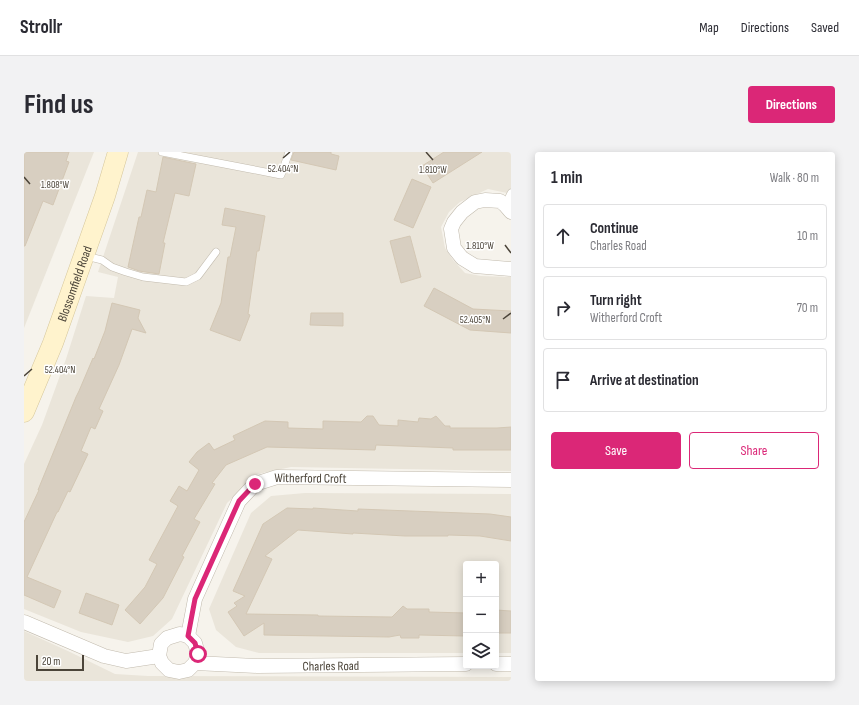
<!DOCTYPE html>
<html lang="en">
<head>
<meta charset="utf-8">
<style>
  body { margin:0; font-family:"Sofia Sans Condensed",sans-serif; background:#f2f2f3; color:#2b2b33 }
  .controls { position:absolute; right:12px; bottom:12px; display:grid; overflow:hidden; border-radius:4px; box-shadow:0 2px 10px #0003 }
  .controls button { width:36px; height:36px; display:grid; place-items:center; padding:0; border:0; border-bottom:1px solid #e1e1e2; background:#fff; color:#2b2b33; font:20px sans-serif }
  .scale { position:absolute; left:12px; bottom:10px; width:48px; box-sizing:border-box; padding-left:4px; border:2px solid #4b4439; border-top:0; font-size:11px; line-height:14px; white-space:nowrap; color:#4b4439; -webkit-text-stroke:3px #fff; paint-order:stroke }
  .stop { position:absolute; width:12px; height:12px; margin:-9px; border:3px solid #db2777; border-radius:50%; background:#fff }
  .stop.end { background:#db2777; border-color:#fff; box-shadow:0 1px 4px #0008 }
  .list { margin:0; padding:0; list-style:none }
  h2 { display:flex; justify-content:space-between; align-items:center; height:52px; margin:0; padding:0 16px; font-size:17px }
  h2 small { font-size:13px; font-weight:400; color:#7c7c81 }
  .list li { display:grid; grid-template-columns:26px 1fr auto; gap:12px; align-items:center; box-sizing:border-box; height:64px; margin:0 8px 8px; padding:0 8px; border:1px solid #e1e1e2; border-radius:4px }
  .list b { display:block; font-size:15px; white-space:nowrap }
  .list p { margin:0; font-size:13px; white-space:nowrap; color:#7c7c81 }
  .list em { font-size:13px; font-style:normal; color:#7c7c81 }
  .actions { display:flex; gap:8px; padding:12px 16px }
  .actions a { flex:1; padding:9px 0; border:1px solid #db2777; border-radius:4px; text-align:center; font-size:14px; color:#db2777 }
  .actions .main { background:#db2777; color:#fff }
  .icon { flex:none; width:22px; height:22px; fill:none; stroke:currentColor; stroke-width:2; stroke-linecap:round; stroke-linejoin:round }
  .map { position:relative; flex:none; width:487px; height:529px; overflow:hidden; border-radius:4px }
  header { display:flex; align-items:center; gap:24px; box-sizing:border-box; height:56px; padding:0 20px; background:#fff; border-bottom:1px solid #e1e1e2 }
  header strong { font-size:19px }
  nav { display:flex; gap:22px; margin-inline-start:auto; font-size:14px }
  .intro { display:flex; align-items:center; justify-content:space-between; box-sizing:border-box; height:96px; padding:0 24px }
  h1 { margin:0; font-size:28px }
  .button { padding:10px 18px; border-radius:4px; background:#db2777; color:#fff; font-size:14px; font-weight:700 }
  main { display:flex; gap:24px; padding:0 24px }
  aside { flex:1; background:#fff; border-radius:4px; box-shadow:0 2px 10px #0003 }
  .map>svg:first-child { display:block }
</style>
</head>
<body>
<header>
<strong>Strollr</strong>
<nav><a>Map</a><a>Directions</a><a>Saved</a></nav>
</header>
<div class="intro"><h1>Find us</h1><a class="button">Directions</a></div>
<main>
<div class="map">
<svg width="487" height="529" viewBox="0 0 487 529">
  <rect width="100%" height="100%" fill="#f6f3ec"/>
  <g fill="#eae5da">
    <path d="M0,0H70L0,176Z"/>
    <path d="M114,0H487V44L483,41L464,37L436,50L425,60L417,75L421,96L429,108L441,121L457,124L487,125V319L267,315L234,322L203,351L148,467L129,484L104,490L57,480L0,457V312L18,273L42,207L62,144L90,146L94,125L74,120Z"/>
    <path d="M281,341L487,342V501H472V412H442V501H235L212,495L192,478L185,457L227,361L247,344Z"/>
    <path d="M0,479L46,500L91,522L124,524L487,525V529H0Z"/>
  </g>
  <g fill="#d8cfc1" stroke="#d3c7b4">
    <path d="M0,0H45L42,9L45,10L29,53L19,49L1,94H0Z"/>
    <path d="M270,0H307V2L315,4L312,18L267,8Z"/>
    <path d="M420,0H458L409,31L398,14Z"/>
    <path d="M139,5L172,12L165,44L151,41L139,91H141L135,122L115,119L104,115L115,65H117L123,38L132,40Z"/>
    <path d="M388,27L407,35L389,76L370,68Z"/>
    <path d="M201,56L241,64L235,99H233L224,162L226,163L216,189L186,178L197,151L204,105H206L212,75L198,73Z"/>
    <path d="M386,84L397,125L377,131L366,89Z"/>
    <path d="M410,136L449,157L487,159V181L446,178L400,154Z"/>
    <path d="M88,151L116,158L114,166L122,181L108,177L95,213L75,257L79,259L71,277L67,275L57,299L64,302L46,340L44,339L34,360H33L3,425L37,439L30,456L0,443V370L15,338H14L52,245L55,239L69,206L70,207L81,179Z"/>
    <path d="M287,161H319V174L286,173Z"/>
    <path d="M343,264H349L355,273L374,274V268L394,270L395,266L407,267L412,264L421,274H426V276H473L487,275V298H429V296L352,293L351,298L243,295L202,313L188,331L191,332L170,367L176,370L158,404L160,405L139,446L116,472L101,458L121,435L133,412L125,408L154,354L146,349L155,334L163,339L175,318L165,310L173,300L185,291L190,298L211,288L209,284L241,269L264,270V276L299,277V269L337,270Z"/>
    <path d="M263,356L289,357V356L334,359V357L466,362L487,365V389L456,384L424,383V384H381L329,381V382L274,378L241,404L248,407L222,462L294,463V464L368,465L379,454L383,457H405V460L442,461L441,484L395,483V486H377L376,483L365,485L240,483V471L220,484L204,460L213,454L210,451L221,444L209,439L239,372Z"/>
    <path d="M62,441L95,453L88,473L55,461Z"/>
    <path d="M472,458L487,459V481H472Z"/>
  </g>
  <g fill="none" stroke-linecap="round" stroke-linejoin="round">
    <g stroke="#c2bbae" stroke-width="8">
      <g id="service">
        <path d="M138,0L257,23L265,0"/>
        <path d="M481,53L487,41"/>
        <path d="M62,104L78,108L88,115L102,120L119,125L162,130L174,124L192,100"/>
      </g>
    </g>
    <g stroke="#c2bbae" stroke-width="15">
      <g id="minor">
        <path d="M487,60L481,53L476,49L461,48L451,50L438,60L430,70L427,77L430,96L438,106L451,114L487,117"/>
        <path d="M0,470L80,504L102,509L135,504"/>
        <path id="s1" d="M164,484L171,447L215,349L231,332L253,325L487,328"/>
        <path id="s2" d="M171,511L174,502L171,491L164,484L156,482L143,486L137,492L135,504L138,511L145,518L155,520L164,518L171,511L233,514L442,512"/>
        <path d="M472,512H487"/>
      </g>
    </g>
    <g stroke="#d6c79b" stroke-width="21">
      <g id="secondary">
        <path id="s3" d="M0,260L29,191L81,44L94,0"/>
      </g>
    </g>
    <use href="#service" stroke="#fff" stroke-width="7"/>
    <use href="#minor" stroke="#fff" stroke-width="14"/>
    <use href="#secondary" stroke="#fff3cd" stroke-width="20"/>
  </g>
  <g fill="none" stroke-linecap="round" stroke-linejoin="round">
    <path stroke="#db2777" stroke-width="5" d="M174,502L171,491L164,484L171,447L215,349L231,332"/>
  </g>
  <path fill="none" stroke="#4b4439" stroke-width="1.5" d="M402,0L409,8M259,6L266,0M0,25L6,32M481,93L487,101M479,167L487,161M0,224L8,217"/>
  <g text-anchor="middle" stroke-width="3" stroke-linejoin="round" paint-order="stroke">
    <g font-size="13" fill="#4b4439" stroke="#fff">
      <text dy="5" stroke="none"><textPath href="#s3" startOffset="138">Blossomfield Road</textPath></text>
      <text dy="5" stroke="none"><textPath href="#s1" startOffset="225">Witherford Croft</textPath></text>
      <text dy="5" stroke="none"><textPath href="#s2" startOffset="256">Charles Road</textPath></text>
    </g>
  </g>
  <g font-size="10" text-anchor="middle" fill="#4b4439" stroke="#fff" stroke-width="3" stroke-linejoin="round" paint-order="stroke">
    <text x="259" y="20">52.404°N</text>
    <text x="409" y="21">1.810°W</text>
    <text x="31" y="36">1.808°W</text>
    <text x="456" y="97">1.810°W</text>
    <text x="451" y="171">52.405°N</text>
    <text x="36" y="221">52.404°N</text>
  </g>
</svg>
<div class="controls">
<button>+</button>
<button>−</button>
<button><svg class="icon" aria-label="layers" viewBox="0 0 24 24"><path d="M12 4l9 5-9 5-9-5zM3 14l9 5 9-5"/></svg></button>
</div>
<div class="scale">20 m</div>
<div class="stop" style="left:174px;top:502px"></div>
<div class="stop end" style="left:231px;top:332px"></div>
</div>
<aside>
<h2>1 min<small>Walk · 80 m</small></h2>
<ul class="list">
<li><svg class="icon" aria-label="ahead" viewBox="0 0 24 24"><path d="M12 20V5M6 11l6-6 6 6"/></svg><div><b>Continue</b><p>Charles Road</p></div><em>10 m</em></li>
<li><svg class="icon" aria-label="right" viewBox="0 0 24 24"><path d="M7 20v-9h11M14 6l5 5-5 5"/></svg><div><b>Turn right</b><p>Witherford Croft</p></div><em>70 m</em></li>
<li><svg class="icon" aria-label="arrive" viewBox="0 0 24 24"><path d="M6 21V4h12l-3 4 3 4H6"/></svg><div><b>Arrive at destination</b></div></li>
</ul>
<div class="actions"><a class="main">Save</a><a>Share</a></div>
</aside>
</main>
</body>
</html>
